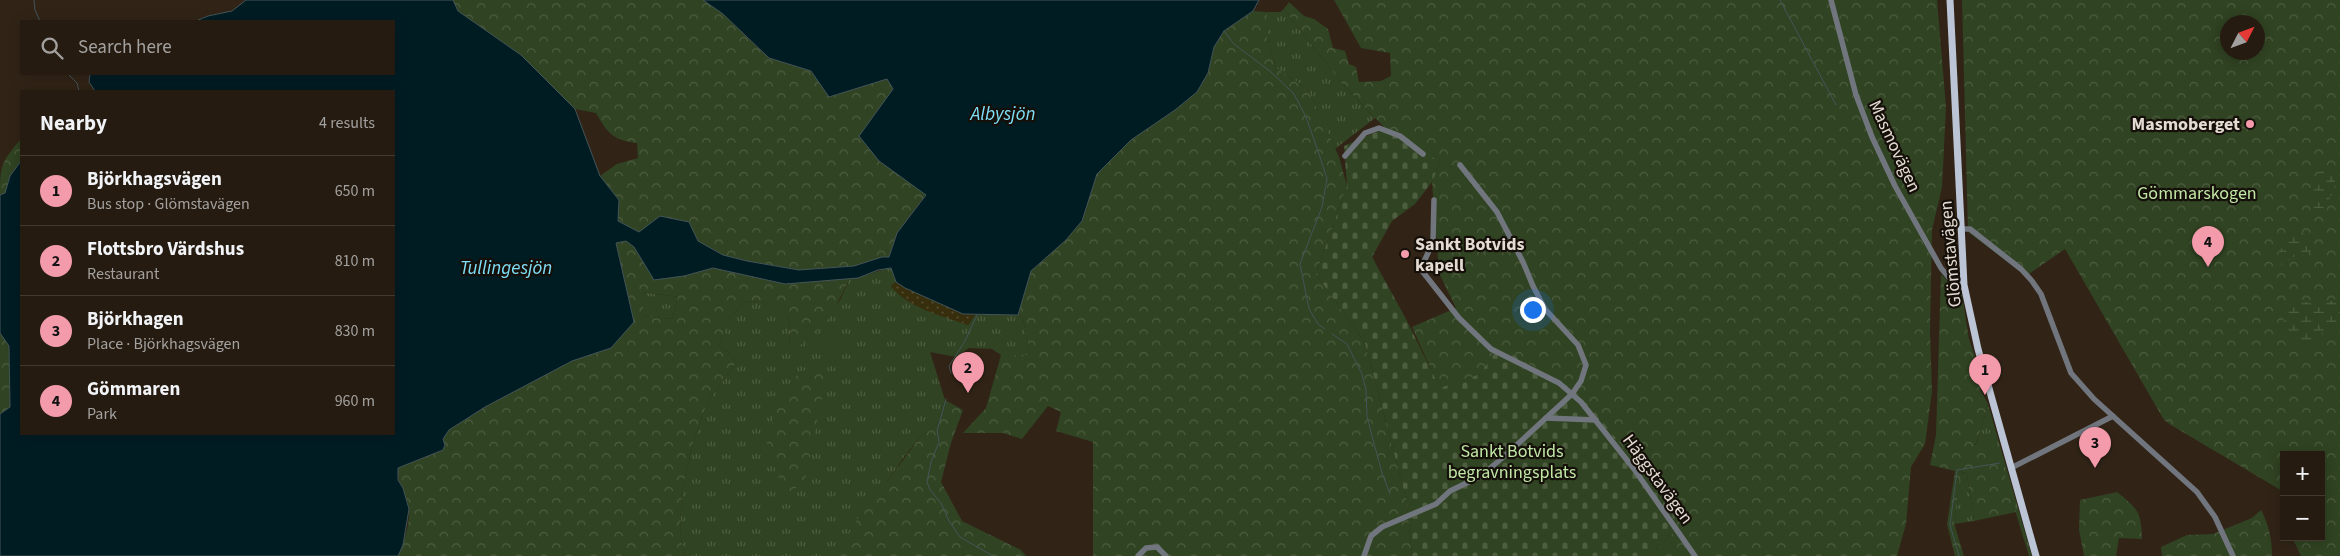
<!DOCTYPE html>
<html lang="en">
<head>
<meta charset="utf-8">
<style>
  body { margin:0; font-family:"Source Sans 3",sans-serif; background:#2d241a; color:#f1f3f6 }
  .controls { position:absolute; right:15px; bottom:15px; display:grid; overflow:hidden; border-radius:0px; box-shadow:0 2px 12px #0003 }
  .controls button { width:45px; height:45px; display:grid; place-items:center; padding:0; border:0; border-bottom:1px solid #423931; background:#251b11; color:#f1f3f6; font:25px sans-serif }
  .compass { position:absolute; left:2220px; top:15px; width:45px; height:45px; border-radius:50%; background:#251b11; box-shadow:0 2px 12px #0003; rotate:48deg }
  .you { position:absolute; left:1532px; top:309px; width:18px; height:18px; margin:-12px; border:4px solid #fff; border-radius:50%; background:#1a73e8; box-shadow:0 0 0 8px #1a73e833 }
  .badge { display:grid; place-items:center; width:32px; height:32px; border-radius:50%; background:#f39aab; color:#111; font-size:16px; font-weight:700 }
  .pin { position:absolute; translate:-50% -41px; filter:drop-shadow(0 1px 2px #0008) }
  .pin::after { content:''; position:absolute; top:26px; width:18px; height:15px; background:inherit; clip-path:polygon(0 0,100% 0,50% 100%) }
  .list { margin:0; padding:0; list-style:none }
  h2 { display:flex; justify-content:space-between; align-items:center; height:65px; margin:0; padding:0 20px; font-size:21px }
  h2 small { font-size:16px; font-weight:400; color:#a3a19f }
  .list li { display:grid; grid-template-columns:32px 1fr auto; gap:15px; align-items:center; box-sizing:border-box; height:70px; padding:0 20px; border-top:1px solid #423931 }
  .list b { display:block; font-size:19px; white-space:nowrap }
  .list p { margin:0; font-size:16px; white-space:nowrap; color:#a3a19f }
  .list em { font-size:16px; font-style:normal; color:#a3a19f }
  .icon { flex:none; width:28px; height:28px; fill:none; stroke:currentColor; stroke-width:2; stroke-linecap:round; stroke-linejoin:round }
  .map { position:relative; flex:none; width:2340px; height:556px; overflow:hidden }
  .search { position:absolute; background:#251b11; box-shadow:0 2px 12px #0003; left:20px; top:20px; width:375px; height:55px; display:flex; align-items:center; gap:12px; box-sizing:border-box; padding:0 18px; border-radius:0px; color:#a3a19f; font-size:19px }
  .panel { position:absolute; background:#251b11; box-shadow:0 2px 12px #0003; left:20px; top:90px; width:375px; height:345px; border-radius:0px }
  .map>svg:first-child { display:block }
</style>
</head>
<body>
<div class="map">
<svg width="2340" height="556" viewBox="0 0 2340 556">
  <defs>
    <pattern id="grass-tufts" width="24" height="20" patternUnits="userSpaceOnUse" patternTransform="scale(1.25)"><rect width="24" height="20" fill="#304322"/><path d="M3 7l-1-3M5 7V3M7 7l1-3M15 17l-1-3M17 17v-4M19 17l1-3" fill="none" stroke="#4e5e41"/></pattern>
    <pattern id="forest-crowns" width="20" height="18" patternUnits="userSpaceOnUse" patternTransform="scale(1.25)"><rect width="20" height="18" fill="#304322"/><path d="M2 6a3 3 0 1 1 6 0M12 15a3 3 0 1 1 6 0" fill="none" stroke="#4e5e41"/></pattern>
    <pattern id="wetland-marsh" width="20" height="14" patternUnits="userSpaceOnUse" patternTransform="scale(1.25)"><rect width="20" height="14" fill="#304322"/><path d="M1 5h8M5 5V1M11 12h8M15 12V8" fill="none" stroke="#4e5e41"/></pattern>
    <pattern id="sand-dots" width="8" height="8" patternUnits="userSpaceOnUse" patternTransform="scale(1.25)"><rect width="8" height="8" fill="#362e0d"/><path d="M2 2h.1M6 6h.1" fill="none" stroke="#534c2f" stroke-width="1.8" stroke-linecap="round"/></pattern>
    <pattern id="cemetery-stones" width="16" height="16" patternUnits="userSpaceOnUse" patternTransform="scale(1.25)"><rect width="16" height="16" fill="#304322"/><path d="M2 7V4a2 2 0 0 1 4 0v3zM10 15v-3a2 2 0 0 1 4 0v3z" fill="#4e5e41"/></pattern>
  </defs>
  <rect width="100%" height="100%" fill="#312417"/>
  <g fill="url(#grass-tufts)">
    <path d="M1284,9L1343,85L1375,118L1335,149L1308,89L1276,68L1267,37V12H1280Z"/>
    <path d="M891,268L896,282L891,286C912,306 940,315 968,325L975,315H1018L1023,318L1030,355H1001L992,349L969,348L956,357L930,352L945,400L937,424L920,437L904,457L836,556H685L680,533L682,490L694,440L708,401L736,363L728,352L719,346L724,332V322L737,310L744,301C752,302 767,301 775,304C795,314 790,337 788,354L818,331L840,300L850,278C864,278 877,270 891,268Z"/>
    <path d="M643,292L678,297L672,319L642,316Z"/>
    <path d="M1988,404L2032,556H2029L2008,487L1975,446L1981,430Z"/>
    <path d="M1960,471L1967,475L1974,521L1954,524Z"/>
  </g>
  <g fill="url(#forest-crowns)" fill-rule="evenodd">
    <path d="M453,0H703L723,14L769,58L811,71L829,97L887,78L893,89L909,180L926,194L897,233L889,257H882L854,266L799,270L747,261L723,255L698,241L689,222L639,232L618,221L619,200L600,176L617,164L638,158L637,143C613,140 608,134 596,113L575,109L521,55L458,11Z"/>
    <path d="M1334,0H1937L1946,107L1942,187L1932,230L1930,330L1932,391L1925,444L1911,467L1906,524L1897,556H1651L1673,533L1480,374L1440,389L1412,327L1456,308L1439,273L1432,182L1440,163L1385,128L1343,85L1284,9L1289,2L1304,16L1314,19L1328,29L1333,48L1345,51L1349,64L1356,67L1359,82L1381,81L1391,76L1390,53L1361,48Z"/>
    <path d="M1962,0H2340V556H2301L2292,537H2321V455H2284V492L2171,425L2164,420L2065,249L2026,276L1968,232ZM2228,22H2258V52H2228Z"/>
    <path d="M1253,11L1267,12V37L1276,68L1308,89L1339,157L1347,186L1316,274L1365,343L1407,502L1412,556H1093V442L1056,431L1061,412L1048,406L1022,439L1003,433H963L986,408L1001,355H1030L1023,318L1018,315L1031,271L1066,240L1082,221L1097,174L1131,140L1175,110L1197,92L1208,73L1214,47L1224,31Z"/>
    <path d="M21,139V161L10,176L5,193L0,195C0,166 1,162 21,139Z"/>
    <path d="M626,241L684,276L713,268L785,284L850,278L829,320L818,331L787,355C791,338 795,314 775,305C768,301 753,302 744,301L737,310L724,322V332L719,346L728,352L736,363L708,401L694,440L682,490L680,533L685,556H398C404,543 410,524 409,510C409,496 397,487 398,468L417,460L443,439L448,430L485,407L572,361L611,348L634,321L616,243ZM643,292L678,297L672,319L643,316Z"/>
    <path d="M1941,274L1950,283L1961,289L1969,339L1978,366L1981,391L1988,404L1981,430L1975,445H1985L1997,448L2016,512L1974,521L1967,475L1961,471L1954,523L1964,556H1955L1947,524L1955,471L1930,465L1936,435Z"/>
    <path d="M0,333L9,346L10,407L0,414Z"/>
    <path d="M828,369L805,481L792,491L784,492L767,445L778,401L800,371Z"/>
    <path d="M945,400L963,410L951,443L941,482L962,521L1021,550L1026,556H836L864,508L886,483L920,437L937,424Z"/>
    <path d="M2117,492C2138,509 2141,511 2142,539L2119,538L2116,556H2084L2079,530L2080,500Z"/>
    <path d="M2261,510C2269,525 2272,539 2272,556H2162L2161,547L2187,535L2213,534L2252,518Z"/>
  </g>
  <g fill="url(#wetland-marsh)">
    <path d="M2330,165L2336,169L2334,191L2322,212L2315,213L2310,206C2312,191 2314,178 2325,166Z"/>
    <path d="M2301,232L2314,241L2313,250C2301,259 2297,250 2284,265L2278,264L2276,260C2278,250 2290,236 2301,232Z"/>
    <path d="M2340,298V328L2323,332L2319,336C2318,343 2314,345 2307,349C2292,342 2278,322 2284,305C2300,293 2304,305 2320,304C2327,304 2333,299 2340,298Z"/>
  </g>
  <path fill="url(#sand-dots)" d="M896,282L963,314L975,315L968,325C943,316 907,308 891,286Z"/>
  <path fill="url(#cemetery-stones)" d="M1385,128L1414,142L1440,163L1432,182L1415,204L1392,221L1372,257L1406,319L1440,388L1480,374L1499,347L1580,393L1675,513L1673,533L1651,556H1412L1407,502L1365,343L1316,274L1347,186L1344,146Z"/>
  <path fill="#304322" d="M844,334L848,347L824,355L820,341Z"/>
  <path fill="#001c23" stroke="#445558" d="M246,0H453L458,11L521,55L575,109L600,176L619,200L618,221L639,232L660,216L689,222L698,241L723,255L747,261L799,270L854,266L882,257H889L897,233L926,195L879,161L859,136L893,89L887,79L829,97L811,71L769,58L723,14L703,0H1259L1253,11L1224,31L1214,47L1208,73L1197,92L1175,110L1131,140L1097,174L1082,221L1066,240L1031,271L1018,315L963,314L905,288L896,282L891,268L878,270L858,278L785,284L713,268L684,276L654,280L634,247L626,241L616,243L634,322L611,348L572,361L485,407L449,430L443,439L445,445L443,450L398,468V480L403,488L409,509L403,545L398,556H0V414L10,407L9,346L0,333V195L5,193L10,176L21,161V434H394V91H95L89,82L90,74H394V21H196L208,16L232,11Z"/>
  <g fill="none" stroke-linecap="round" stroke-linejoin="round">
    <g stroke="#445558" stroke-width="1">
      <path d="M34,0L35,10L40,21"/>
      <path d="M1780,0L1836,105"/>
      <path d="M1224,31L1234,44L1271,72L1294,94L1306,117L1318,151L1327,179L1322,207L1300,264L1309,309L1318,324L1325,329"/>
      <path d="M68,74L77,83L79,91"/>
      <path d="M1332,334L1347,344L1362,374L1366,390L1367,416L1372,436L1382,473L1390,494"/>
      <path d="M951,373L949,366L965,341L977,315"/>
      <path d="M946,399L937,431L939,442L931,462L927,482L930,490L941,503L949,521L960,537L993,556"/>
      <path d="M1959,556L1950,525L1957,470L2000,463"/>
    </g>
    <g stroke="#71767e" stroke-width="5.5">
      <path d="M1831,0L1856,95L1872,137L1895,186L1941,268L1951,280L1964,285"/>
      <path d="M1345,156L1365,133L1379,128L1400,136L1423,154"/>
      <path d="M1962,229H1970L2021,269L2032,281L2041,294L2071,373L2094,399L2197,492L2215,517L2233,556"/>
      <path d="M1419,267L1459,318L1491,349L1559,383L1581,402L1634,469L1695,556"/>
      <path d="M1421,268L1433,242L1434,200"/>
      <path d="M1546,418L1596,420"/>
      <path d="M2011,468L2113,416"/>
      <path d="M1138,556L1146,548L1157,547L1166,556"/>
      <path d="M1364,556L1371,536L1382,527L1436,504L1450,491L1481,476L1508,453L1572,394L1581,381L1586,365L1578,345L1545,309L1533,286L1523,262L1497,212L1460,165"/>
    </g>
    <path stroke="#bcc5d6" stroke-width="7" d="M1950,0L1964,285L1978,349L2036,556"/>
  </g>
  <g fill="#f39aab" stroke="#150f09" stroke-width="2">
    <circle cx="2250" cy="124" r="5"/>
    <circle cx="1405" cy="254" r="5"/>
  </g>
  <g text-anchor="middle" stroke-width="4.5" stroke-linejoin="round" paint-order="stroke">
    <g font-size="18" font-weight="bold" fill="#e4dbd2" stroke="#150f09" text-anchor="end">
      <text x="2240" y="130">Masmoberget</text>
      <text x="1415" y="250" text-anchor="start">Sankt Botvids<tspan x="1415" dy="21">kapell</tspan></text>
    </g>
    <g font-size="18" fill="#e4dbd2" stroke="#150f09">
      <text transform="translate(1895 146) rotate(65)" y="6">Masmovägen</text>
      <text transform="translate(1950 254) rotate(-95)" y="6">Glömstavägen</text>
      <text transform="translate(1658 479) rotate(54)" y="6">Häggstavägen</text>
    </g>
    <g font-size="18" fill="#c0e7a5" stroke="#150f09">
      <text x="2197" y="199">Gömmarskogen</text>
      <text x="1512" y="457">Sankt Botvids<tspan x="1512" dy="21">begravningsplats</tspan></text>
    </g>
    <g font-size="19" font-style="italic" fill="#7fdff8" stroke="#150f09">
      <text x="1003" y="120">Albysjön</text>
      <text x="506" y="274">Tullingesjön</text>
    </g>
  </g>
</svg>
<div class="controls">
<button>+</button>
<button>−</button>
</div>
<svg class="compass" viewBox="-18 -18 36 36"><path d="M0-13l5 13h-10z" fill="#e53935"/><path d="M0 13l5-13h-10z" fill="#a3a19f"/></svg>
<div class="you"></div>
<div class="pin badge" style="left:1985px;top:395px">1</div>
<div class="pin badge" style="left:968px;top:393px">2</div>
<div class="pin badge" style="left:2095px;top:468px">3</div>
<div class="pin badge" style="left:2208px;top:267px">4</div>
<div class="search"><svg class="icon" aria-label="search" viewBox="0 0 24 24"><circle cx="10" cy="10" r="6"/><path d="M15 15l6 6"/></svg>Search here</div>
<section class="panel">
<h2>Nearby<small>4 results</small></h2>
<ul class="list">
<li><span class="badge">1</span><div><b>Björkhagsvägen</b><p>Bus stop · Glömstavägen</p></div><em>650 m</em></li>
<li><span class="badge">2</span><div><b>Flottsbro Värdshus</b><p>Restaurant</p></div><em>810 m</em></li>
<li><span class="badge">3</span><div><b>Björkhagen</b><p>Place · Björkhagsvägen</p></div><em>830 m</em></li>
<li><span class="badge">4</span><div><b>Gömmaren</b><p>Park</p></div><em>960 m</em></li>
</ul>
</section>
</div>
</body>
</html>
